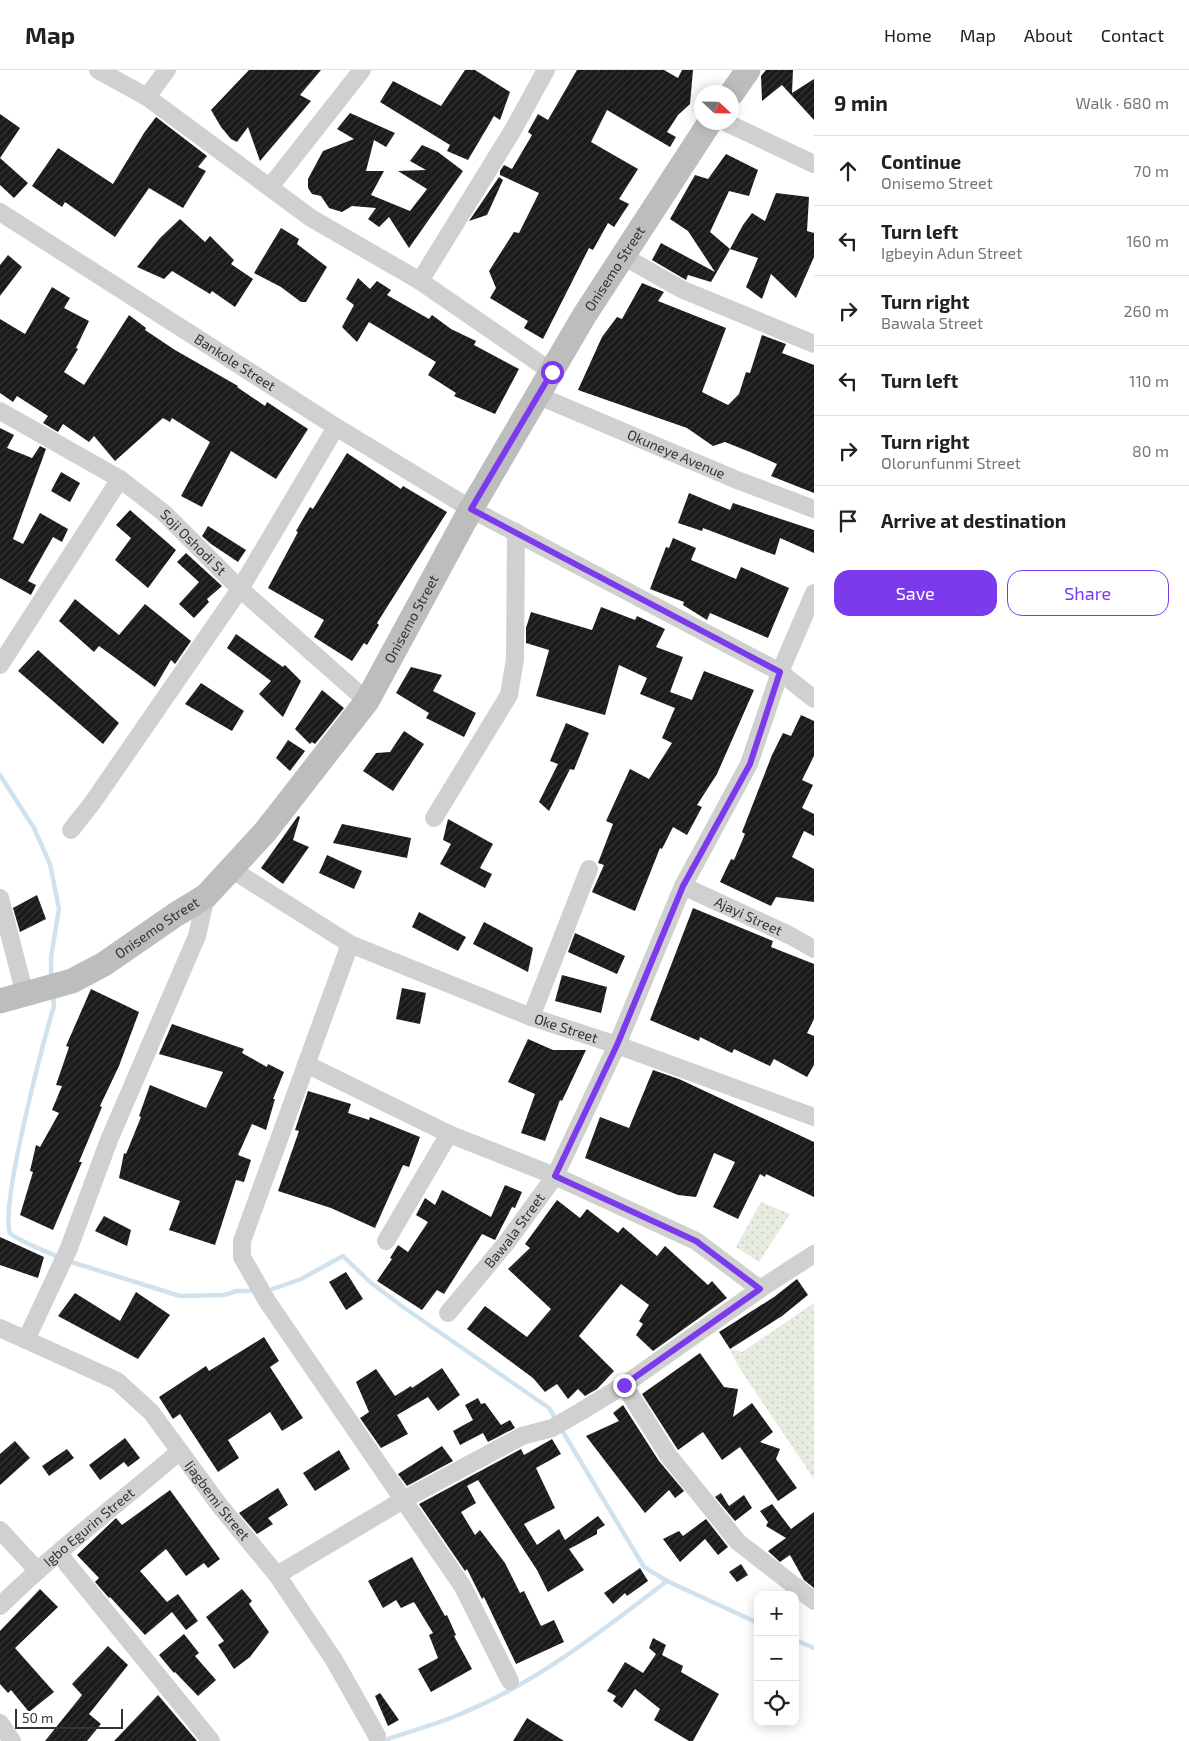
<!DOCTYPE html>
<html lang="en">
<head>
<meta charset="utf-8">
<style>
  body { margin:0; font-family:"Exo 2",sans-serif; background:#f2f2f2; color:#202124 }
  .controls { position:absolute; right:15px; bottom:15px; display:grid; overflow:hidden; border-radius:10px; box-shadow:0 2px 12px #0003 }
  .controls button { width:45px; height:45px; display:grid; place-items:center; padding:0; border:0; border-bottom:1px solid #e0e0e0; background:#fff; color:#202124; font:25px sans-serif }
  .compass { position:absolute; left:694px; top:15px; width:45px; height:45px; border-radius:50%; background:#fff; box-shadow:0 2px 12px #0003; rotate:112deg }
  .scale { position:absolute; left:15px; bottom:12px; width:108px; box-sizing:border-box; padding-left:5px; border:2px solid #333; border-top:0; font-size:14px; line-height:18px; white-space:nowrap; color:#333; -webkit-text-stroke:4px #fff; paint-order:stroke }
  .stop { position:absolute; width:15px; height:15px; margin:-11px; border:4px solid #7c3aed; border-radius:50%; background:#fff }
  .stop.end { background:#7c3aed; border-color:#fff; box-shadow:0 1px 5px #0008 }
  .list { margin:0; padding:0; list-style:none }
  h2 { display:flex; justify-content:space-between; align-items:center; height:65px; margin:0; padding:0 20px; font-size:21px }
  h2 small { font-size:16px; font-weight:400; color:#757577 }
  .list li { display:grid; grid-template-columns:32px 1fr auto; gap:15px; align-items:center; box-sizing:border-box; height:70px; padding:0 20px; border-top:1px solid #e0e0e0 }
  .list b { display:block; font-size:19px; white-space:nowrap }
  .list p { margin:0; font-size:16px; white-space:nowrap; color:#757577 }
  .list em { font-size:16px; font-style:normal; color:#757577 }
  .actions { display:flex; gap:10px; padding:15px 20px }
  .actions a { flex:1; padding:11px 0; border:1px solid #7c3aed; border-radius:15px; text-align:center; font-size:18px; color:#7c3aed }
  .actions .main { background:#7c3aed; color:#fff }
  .icon { flex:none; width:28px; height:28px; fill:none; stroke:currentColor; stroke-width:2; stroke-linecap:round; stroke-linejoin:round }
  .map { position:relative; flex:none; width:814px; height:1671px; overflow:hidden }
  header { display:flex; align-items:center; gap:30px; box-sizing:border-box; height:70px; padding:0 25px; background:#fff; border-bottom:1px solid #e0e0e0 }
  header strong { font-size:24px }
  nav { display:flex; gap:28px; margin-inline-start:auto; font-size:18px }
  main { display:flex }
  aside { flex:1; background:#fff }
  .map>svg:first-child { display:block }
</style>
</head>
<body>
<header>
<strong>Map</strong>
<nav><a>Home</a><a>Map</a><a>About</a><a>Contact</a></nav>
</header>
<main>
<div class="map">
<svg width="814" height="1671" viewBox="0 0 814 1671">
  <defs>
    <pattern id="park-dots" width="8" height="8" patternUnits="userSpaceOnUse" patternTransform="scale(1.25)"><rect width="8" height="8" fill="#e6ecdf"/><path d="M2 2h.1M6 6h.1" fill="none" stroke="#c6cbc0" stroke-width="1.8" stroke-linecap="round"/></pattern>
    <pattern id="building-hatch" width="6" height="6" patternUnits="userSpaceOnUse" patternTransform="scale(1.25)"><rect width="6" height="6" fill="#1a1a1a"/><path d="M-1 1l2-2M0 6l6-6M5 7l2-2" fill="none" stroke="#333"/></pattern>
  </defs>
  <rect width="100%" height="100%" fill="#fff"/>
  <g fill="url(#park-dots)">
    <path d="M761,1132L790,1144L759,1192L736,1177Z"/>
    <path d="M814,1233V1409L738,1296L730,1279L742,1282Z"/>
  </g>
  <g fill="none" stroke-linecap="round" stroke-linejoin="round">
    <g stroke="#cfe2ee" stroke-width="4.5">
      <path d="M0,705L34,758L50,794L59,839L51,887V909"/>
      <path d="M53,924L54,936C43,973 0,1135 10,1163C16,1170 50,1183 61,1188"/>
      <path d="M68,1191L180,1226L224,1225L237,1221H257"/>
      <path d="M267,1221L301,1209L343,1186L370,1212L403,1237L549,1338L556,1350"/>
      <path d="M560,1357L644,1497L667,1511"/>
      <path d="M795,1570L814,1578"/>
      <path d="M382,1671C408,1662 434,1655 458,1645C535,1614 602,1561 667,1511L758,1553"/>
    </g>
  </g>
  <g fill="url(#building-hatch)">
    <path d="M249,0H321L300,25L311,31L260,91L248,57L237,72L231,69L221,57L211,40Z"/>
    <path d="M465,0H475L510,22L500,50L494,46L468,90L447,81L450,75L380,32L393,11L441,36Z"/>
    <path d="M577,0H664L678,8L682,0H693L690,34L678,45L667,62L676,67L670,77L607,40L591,72L638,99L619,129L629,134L614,157L608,153L593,180L589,178L543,269L524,258L528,251L490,228L496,218L489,201L514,162L519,163L539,123L500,105V101L504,95L512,99L532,65L528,62L538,44L548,50Z"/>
    <path d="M766,0H793L792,23L814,9V50L782,15L762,31L761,6Z"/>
    <path d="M350,43L395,63L386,77L374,70L366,101H384L371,125L410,141L427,119L398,101L426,100L410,91L422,75L438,82L463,101L409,178L389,147L379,157L368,149L376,138L352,136L342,142L329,138L321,126L312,124L308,118V109L323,81L354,69L337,59Z"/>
    <path d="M0,44L20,58L0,88L28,113L14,128L0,115Z"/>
    <path d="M156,47L207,86L198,97L206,101L183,138L149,118L115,167L65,132L62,137L32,116L58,78L113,114L144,63Z"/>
    <path d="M726,84L758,100L753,114L749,126L729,121L710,162L730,179L711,212L688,205L686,210L652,190L661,173L715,202L688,161L670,149L695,105L708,109Z"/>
    <path d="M499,107L503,110L487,145L469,151Z"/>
    <path d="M776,123L809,127L807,161L814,163V187L796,228L771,204L762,229L746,217L758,188L730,179L743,155L752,143L765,151Z"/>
    <path d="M180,149L205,172L210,166L234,190L231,194L253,209L235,237L212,221L210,224L172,201L164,209L137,197L160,168Z"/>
    <path d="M281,158L299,169L297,174L327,197L306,232H301L281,217L254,203Z"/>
    <path d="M8,185L22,197L0,226V195Z"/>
    <path d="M358,208L370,219L377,211L391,220L387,225L429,249L432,245L451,259L476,271L474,275L519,299L495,344L454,326L456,323L428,305L436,292L369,252L357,272L342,257L354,235L346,229Z"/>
    <path d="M642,213L664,222L658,231L726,258L702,322L728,335L739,324L746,302L750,303L762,265L786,274L782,283L814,295V423L771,406L777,394L750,382L725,372L713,376L687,358L578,320L602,267L617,247L622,249Z"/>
    <path d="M52,217L70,228L64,238L89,251L76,278L78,279L64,302L84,315L129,245L146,258L145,260L175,280L238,316L237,317L265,336L267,332L308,359L276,409L231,381L202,437L181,426L210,372L172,348L170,352L163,348L115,391L94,366L89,372L63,354L58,362L43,353L48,346L17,326L13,332L0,323V249L25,264Z"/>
    <path d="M0,358L14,365L7,378L32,388L40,376L46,379L13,469L23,474L40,443L68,459L62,472L53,467L28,511L36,515L31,525L0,508Z"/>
    <path d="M347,383L401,419L403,416L447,442L377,553L379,555L367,575L364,573L352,591L314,567L324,550L268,518L298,462L296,461L310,437L313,439Z"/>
    <path d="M61,402L80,413L70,432L51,421Z"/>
    <path d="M689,423L730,440L733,433L814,460V483L780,468L775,485L703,458L702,461L678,453Z"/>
    <path d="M130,440L176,480L148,518L115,490L131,468L116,455Z"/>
    <path d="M208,456L246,480L238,492L211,474L202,466Z"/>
    <path d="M673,468L696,478L691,490L736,509L741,497L789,518L768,568L710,543L707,550L683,535L684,532L650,519L666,477L669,478Z"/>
    <path d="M186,483L222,516L207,529L209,532L194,548L179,534L199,512L177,492Z"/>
    <path d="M75,529L119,565L145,534L191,571L175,594L171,590L155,617L99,576L94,582L59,551Z"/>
    <path d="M601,537L635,550L637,546L665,559L656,577L683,587L670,622L692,630L704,601L754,620L717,704L697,735L702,737L687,765L673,757L662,779L660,778L635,841L592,822L604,795L598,793L613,754L606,751L630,699L649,709L672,673L662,668L675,638L640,624L647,608L619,595L605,645L536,626L549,580L526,573V558L531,542L592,560Z"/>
    <path d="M236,564L283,597L285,595L301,611L283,647L259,624L271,611L227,578Z"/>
    <path d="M38,580L119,653L103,674L18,601Z"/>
    <path d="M411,597L442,605L433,621L476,643L464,667L426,648L429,643L396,623Z"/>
    <path d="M201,613L244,641L232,661L185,634Z"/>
    <path d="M322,620L344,638L315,674L312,672L310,674L295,659Z"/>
    <path d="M801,645L814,651V686L802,710L813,715L802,738L814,744V766L804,761L792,787L814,799V832L776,827L771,836L720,812L731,789L734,790L745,764L742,762L772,685L783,663L791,666Z"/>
    <path d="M566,653L589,663L574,700L570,699L549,741L539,732L558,694L550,691Z"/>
    <path d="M404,661L424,674L393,721L363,701L376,683L390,682Z"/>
    <path d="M288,670L305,681L290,701L276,688Z"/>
    <path d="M298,746L300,747L293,770L309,777L283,814L261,798Z"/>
    <path d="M448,749L493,774L480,798L492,804L485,818L440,794L451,774L443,770Z"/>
    <path d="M342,754L411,768L407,788L333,773Z"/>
    <path d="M327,785L362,801L354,819L319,803Z"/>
    <path d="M37,825L46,849L20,862L13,838Z"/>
    <path d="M693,838L773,871L771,877L814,894V949L807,963L814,966V995L807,1007L774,989L770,996L734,979L732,983L700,967L699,971L650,950Z"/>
    <path d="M419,842L466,867L458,881L412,857Z"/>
    <path d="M484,852L533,878L528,902L473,874Z"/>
    <path d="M575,863L625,886L617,904L568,882Z"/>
    <path d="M562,905L607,917L601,943L555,931Z"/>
    <path d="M402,918L426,923L420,954L396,949Z"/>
    <path d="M91,919L139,942L119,996L100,1036L102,1037L79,1092H82L53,1160L20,1145L33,1102L30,1101L36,1075L40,1077L59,1043L52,1040L62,1016L56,1015L69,977L66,976Z"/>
    <path d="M172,954L244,979L242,983L267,997L268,994L284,1002L273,1029H275L266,1060L252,1054L238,1085L251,1090L244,1112L236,1110L215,1175L169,1160L180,1131L119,1108L124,1083L126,1084L141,1047L139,1046L150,1015L206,1038L223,1002L159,984Z"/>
    <path d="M528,969L553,980H586L562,1031L560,1030L545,1071L521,1063L535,1024L508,1012Z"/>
    <path d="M653,1000L679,1009L814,1072V1127L766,1104L765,1107L760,1104L738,1149L713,1137L735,1092L714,1083L696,1127L678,1125L585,1088L600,1047L629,1058Z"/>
    <path d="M308,1021L351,1034L348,1043L369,1050L370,1047L420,1067L409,1097L403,1095L375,1158L331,1138L278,1121L299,1061L295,1060Z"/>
    <path d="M505,1115L522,1122L515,1138L512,1137L495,1170L482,1164L444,1224L437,1220L422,1240L377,1211L392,1189L390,1188L398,1175L408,1182L428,1152L416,1145L425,1128L435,1135L442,1120L491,1147Z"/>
    <path d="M557,1130L580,1148L587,1139L618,1163L623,1157L657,1186L665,1176L708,1215L712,1211L727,1228L653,1281L636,1265L643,1254L639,1251L649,1235L621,1214L579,1266L614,1301L597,1319L585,1326L578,1319L568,1329L557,1314L545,1322L533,1308L467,1259L485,1236L527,1267L551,1239L508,1199L530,1178L525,1174Z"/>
    <path d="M104,1146L131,1160L127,1176L95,1161Z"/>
    <path d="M0,1167L44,1187L38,1208L0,1195Z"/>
    <path d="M346,1202L363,1229L346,1240L329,1212Z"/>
    <path d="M797,1209L808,1225L782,1246L730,1279L719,1262L774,1227Z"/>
    <path d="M136,1222L170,1245L138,1289L58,1246L75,1223L120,1251Z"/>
    <path d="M264,1267L279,1291L270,1297L303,1348L282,1361L270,1342L228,1370L239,1388L218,1402L180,1344L173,1349L159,1327L206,1296L209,1301Z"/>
    <path d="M700,1283L724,1317L738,1319L733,1347L752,1333L773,1362L760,1372L780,1379L776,1389L797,1418L778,1431L740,1377L722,1390L703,1362L678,1380L642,1324Z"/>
    <path d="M442,1298L460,1325L438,1341L428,1327L397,1345L408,1364L381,1378L360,1348L369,1342L356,1312L376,1299L395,1326L411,1316L412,1318Z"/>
    <path d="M478,1328L481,1334L485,1333L501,1355L510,1350L515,1358L488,1372L483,1363L460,1375L453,1361L473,1350L465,1335Z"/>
    <path d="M623,1335L659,1391L684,1421L675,1428L669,1420L645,1443L586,1366L619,1351L613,1343Z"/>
    <path d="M125,1368L140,1388L128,1397L124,1392L100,1410L89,1395Z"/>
    <path d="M552,1369L561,1384L536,1398L555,1438L524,1454L537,1475L559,1459L565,1470L598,1446L605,1455L597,1460V1464L569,1479L584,1500L548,1522L537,1500L478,1410L467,1416L476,1433L461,1442L475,1465L480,1460L505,1493L520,1523L524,1521L541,1556L554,1550L564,1572L516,1594L484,1527L482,1529L467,1499L465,1501L419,1434L521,1379L524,1385Z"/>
    <path d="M15,1371L30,1388L0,1415V1384Z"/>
    <path d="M442,1376L453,1391L407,1416L398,1404Z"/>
    <path d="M67,1379L74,1388L49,1406L42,1396Z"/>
    <path d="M339,1380L350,1399L315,1421L303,1403Z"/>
    <path d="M278,1418L288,1435L268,1448L273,1454L257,1464L239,1443Z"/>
    <path d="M170,1420L220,1489L208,1498L204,1493L186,1506L166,1479L140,1501L167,1532L178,1524L198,1551L186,1560L172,1542L145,1565L110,1527L109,1528L95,1512L99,1508L77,1485L116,1448L122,1455Z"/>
    <path d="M721,1423L729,1436L744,1425L752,1438L735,1451L715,1427Z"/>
    <path d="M772,1434L791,1459L814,1442V1518L804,1510L790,1485L780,1492L768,1481L786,1468L766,1456L768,1452L760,1441Z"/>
    <path d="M706,1449L728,1477L718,1485L705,1469L680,1492L663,1469L679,1461L683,1466Z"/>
    <path d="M412,1487L445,1546L447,1545L456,1565L454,1566L472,1599L431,1622L418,1599L438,1588L429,1565L433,1563L414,1532L401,1538L396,1530L383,1538L368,1511Z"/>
    <path d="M741,1494L748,1505L737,1512L729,1502Z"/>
    <path d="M640,1498L648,1511L627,1526L625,1523L613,1534L604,1523Z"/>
    <path d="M40,1519L58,1537L15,1578L54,1622L29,1642L11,1620L8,1623L0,1614V1561Z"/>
    <path d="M242,1519L252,1531L249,1534L269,1562L250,1587L234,1599L218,1575L224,1571L206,1547Z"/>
    <path d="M184,1564L199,1583L195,1586L216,1610L198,1626L175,1602L174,1603L159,1585Z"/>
    <path d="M653,1568L666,1575L662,1585L683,1596L681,1602L719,1624L693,1671H689L654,1650L660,1639L635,1619L622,1638L613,1631L616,1626L607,1621L625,1592L643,1603L656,1584L649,1578Z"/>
    <path d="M108,1576L128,1595L89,1644L101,1654L87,1671H45L82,1625L72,1614Z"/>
    <path d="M380,1623L399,1650L388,1656L375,1626Z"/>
    <path d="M158,1625L197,1671H114Z"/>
    <path d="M527,1648L564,1671H513Z"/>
  </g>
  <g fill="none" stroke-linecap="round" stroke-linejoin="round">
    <g stroke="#d0d0d0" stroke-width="18">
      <path d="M98,0L147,27L311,148L420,211L552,302"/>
      <path d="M147,27L167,0"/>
      <path d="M725,52L814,94"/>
      <path d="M270,117L362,0"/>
      <path id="s1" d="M0,142L336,357L471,439L780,602L814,629"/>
      <path d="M623,186L681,219L814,274"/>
      <path d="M420,211L513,60L546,0"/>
      <path id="s2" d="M539,326L737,410L814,439"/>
      <path id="s3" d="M0,341L120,409L164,443L240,519L367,631"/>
      <path d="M0,595L120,409"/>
      <path d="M434,748L509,625L515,589L516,462"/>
      <path d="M71,760L93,732L240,519L336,357"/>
      <path d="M231,799L350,874L242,1171V1187L267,1231L463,1517L510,1611"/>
      <path id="s4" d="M683,816L789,865L814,879"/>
      <path d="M0,828L25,925"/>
      <path id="s5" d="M350,874L531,947L617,975L814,1047"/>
      <path d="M531,947L589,799"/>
      <path d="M306,994L449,1064L555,1106L696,1171L760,1219"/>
      <path d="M386,1171L449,1064"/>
      <path id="s6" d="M448,1243L507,1172L555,1106L617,975L683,816L749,694L780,602L814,523"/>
      <path id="s7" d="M0,1258L117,1311L151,1342L220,1436L277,1505L334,1590L377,1666"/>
      <path d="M26,1270L69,1178L109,1070L197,866L206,826"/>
      <path d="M624,1315L668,1385L738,1472L814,1531"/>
      <path d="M0,1460L37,1500"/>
      <path d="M59,1484L211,1671"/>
      <path d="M277,1505L403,1430L522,1366L552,1358L580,1342L624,1315L760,1219L814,1184"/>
      <path id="s8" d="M0,1536C56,1481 119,1433 179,1382"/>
      <path d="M0,1653L12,1671"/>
    </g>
    <g stroke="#bdbdbd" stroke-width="25">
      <path d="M732,23L748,0"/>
      <path id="s9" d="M0,931L72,911L104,894L175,845L206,826L265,762L367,631L471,439L584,246L710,52"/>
    </g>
  </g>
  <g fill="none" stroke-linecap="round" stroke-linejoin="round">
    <path stroke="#7c3aed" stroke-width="6" d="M552,302L471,439L780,602L750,694L683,816L617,975L555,1106L696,1171L760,1219L624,1315"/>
  </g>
  <g text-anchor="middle" stroke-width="5" stroke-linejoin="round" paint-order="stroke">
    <g font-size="14" fill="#333" stroke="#fff">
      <text dy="5" stroke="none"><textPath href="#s9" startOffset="985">Onisemo Street</textPath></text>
      <text dy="5" stroke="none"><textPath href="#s1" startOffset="279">Bankole Street</textPath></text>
      <text dy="5" stroke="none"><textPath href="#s2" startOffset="149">Okuneye Avenue</textPath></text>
      <text dy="5" stroke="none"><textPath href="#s3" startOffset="235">Soji Oshodi St</textPath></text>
      <text dy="5" stroke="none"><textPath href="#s9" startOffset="580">Onisemo Street</textPath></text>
      <text dy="5" stroke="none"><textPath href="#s4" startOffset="72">Ajayi Street</textPath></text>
      <text dy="5" stroke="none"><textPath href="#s9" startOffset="175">Onisemo Street</textPath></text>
      <text dy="5" stroke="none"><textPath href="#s5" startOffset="232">Oke Street</textPath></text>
      <text dy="5" stroke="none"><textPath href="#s6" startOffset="106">Bawala Street</textPath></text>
      <text dy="5" stroke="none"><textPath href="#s7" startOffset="285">Ijagbemi Street</textPath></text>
      <text dy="5" stroke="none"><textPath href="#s8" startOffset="119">Igbo Egurin Street</textPath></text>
    </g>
  </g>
</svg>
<div class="controls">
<button>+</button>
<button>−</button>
<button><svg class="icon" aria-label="locate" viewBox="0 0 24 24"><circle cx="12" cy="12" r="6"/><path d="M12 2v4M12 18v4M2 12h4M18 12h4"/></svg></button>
</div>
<svg class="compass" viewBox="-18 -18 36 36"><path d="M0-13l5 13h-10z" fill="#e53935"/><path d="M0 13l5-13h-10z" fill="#757577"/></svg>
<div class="scale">50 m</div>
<div class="stop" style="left:552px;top:302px"></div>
<div class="stop end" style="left:624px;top:1315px"></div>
</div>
<aside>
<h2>9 min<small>Walk · 680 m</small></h2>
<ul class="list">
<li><svg class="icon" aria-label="ahead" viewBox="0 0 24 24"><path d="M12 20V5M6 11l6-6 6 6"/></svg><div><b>Continue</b><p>Onisemo Street</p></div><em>70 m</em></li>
<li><svg class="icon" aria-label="left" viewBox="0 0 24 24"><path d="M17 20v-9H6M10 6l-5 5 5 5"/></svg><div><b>Turn left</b><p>Igbeyin Adun Street</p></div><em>160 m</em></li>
<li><svg class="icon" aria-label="right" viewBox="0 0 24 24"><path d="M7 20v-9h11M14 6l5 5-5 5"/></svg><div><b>Turn right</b><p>Bawala Street</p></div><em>260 m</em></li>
<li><svg class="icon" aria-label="left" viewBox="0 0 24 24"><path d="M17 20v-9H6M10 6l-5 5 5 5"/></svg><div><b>Turn left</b></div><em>110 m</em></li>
<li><svg class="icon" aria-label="right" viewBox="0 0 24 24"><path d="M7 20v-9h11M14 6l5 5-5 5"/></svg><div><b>Turn right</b><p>Olorunfunmi Street</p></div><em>80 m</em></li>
<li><svg class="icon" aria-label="arrive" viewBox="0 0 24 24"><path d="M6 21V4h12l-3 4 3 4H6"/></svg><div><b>Arrive at destination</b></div></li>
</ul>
<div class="actions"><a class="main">Save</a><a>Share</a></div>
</aside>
</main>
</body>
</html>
